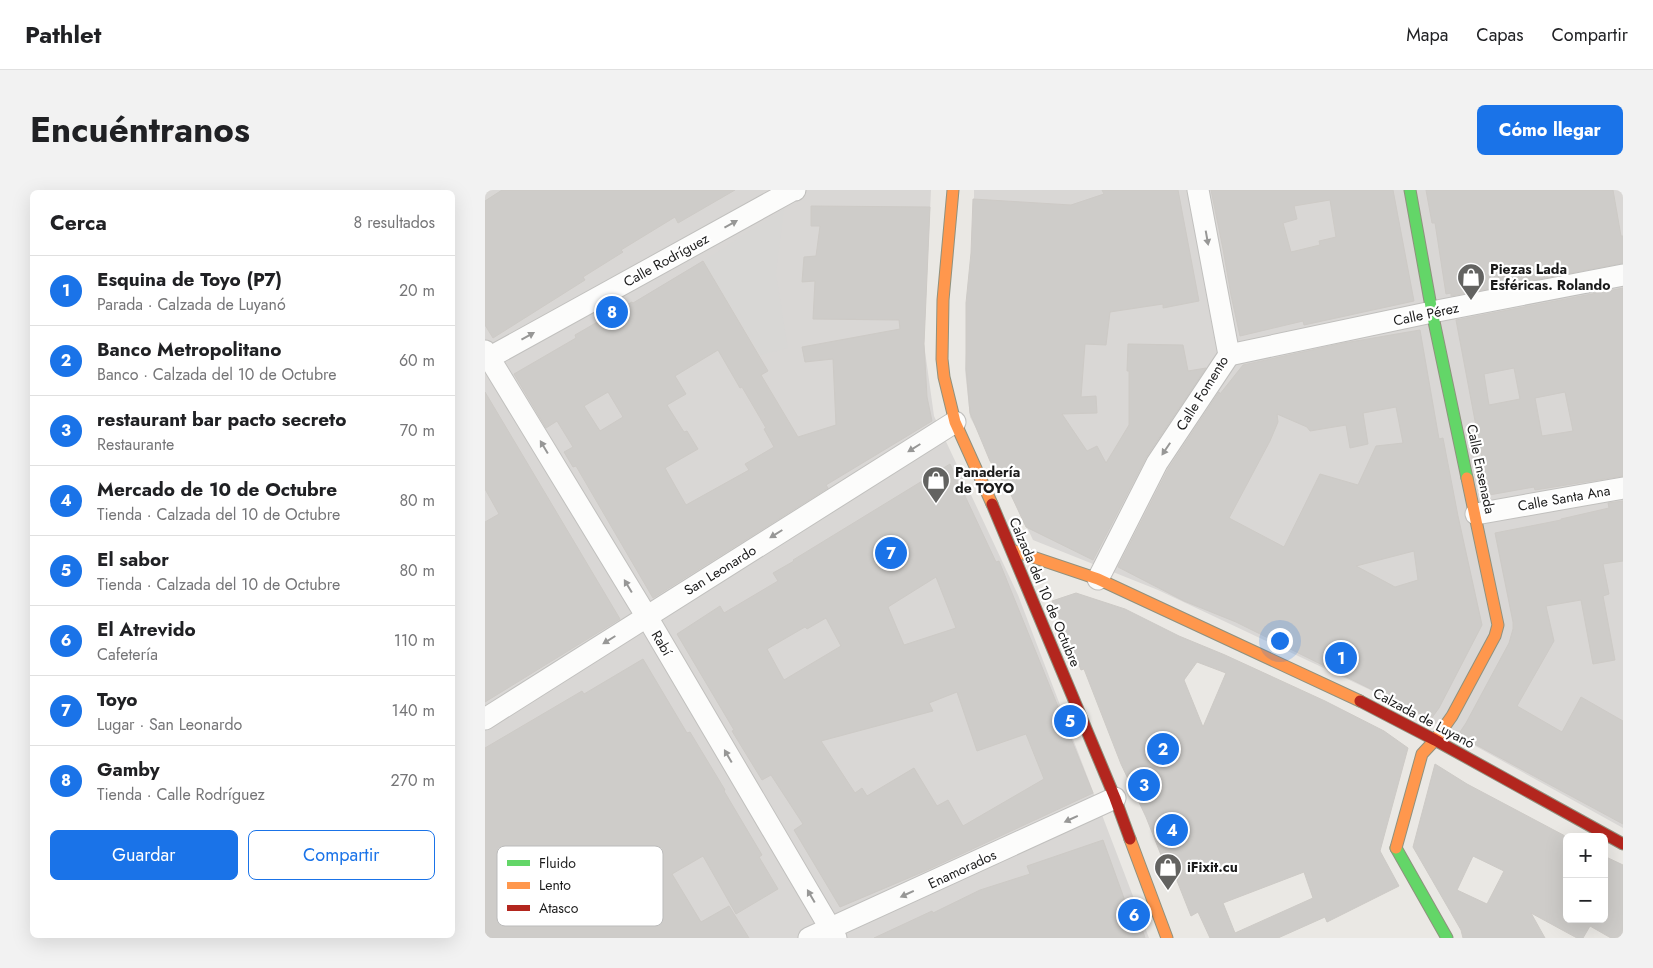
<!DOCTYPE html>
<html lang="es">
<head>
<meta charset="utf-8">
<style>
  body { margin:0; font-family:Jost,sans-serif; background:#f2f2f2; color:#202124 }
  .controls { position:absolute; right:15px; bottom:15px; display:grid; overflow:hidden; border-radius:8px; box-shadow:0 5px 20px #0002 }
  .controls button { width:45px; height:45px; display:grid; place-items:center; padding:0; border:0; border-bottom:1px solid #e0e0e0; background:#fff; color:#202124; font:25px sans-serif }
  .you { position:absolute; left:794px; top:450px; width:18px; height:18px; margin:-12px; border:4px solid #fff; border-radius:50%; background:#1a73e8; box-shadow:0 0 0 8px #1a73e833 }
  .badge { display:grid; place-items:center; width:32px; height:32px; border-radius:50%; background:#1a73e8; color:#fff; font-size:16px; font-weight:700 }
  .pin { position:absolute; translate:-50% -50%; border:2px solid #fff; box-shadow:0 1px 5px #0006 }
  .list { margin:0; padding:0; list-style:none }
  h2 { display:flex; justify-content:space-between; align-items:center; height:65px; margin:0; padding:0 20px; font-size:21px }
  h2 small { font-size:16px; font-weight:400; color:#757577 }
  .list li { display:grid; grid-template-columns:32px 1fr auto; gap:15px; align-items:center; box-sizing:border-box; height:70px; padding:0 20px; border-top:1px solid #e0e0e0 }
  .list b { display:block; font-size:19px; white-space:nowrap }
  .list p { margin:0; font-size:16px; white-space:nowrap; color:#757577 }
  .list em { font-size:16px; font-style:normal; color:#757577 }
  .actions { display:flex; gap:10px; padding:15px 20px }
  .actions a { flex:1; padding:11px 0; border:1px solid #1a73e8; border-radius:8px; text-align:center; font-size:18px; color:#1a73e8 }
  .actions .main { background:#1a73e8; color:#fff }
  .map { position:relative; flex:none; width:1138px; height:748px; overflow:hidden; border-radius:8px }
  header { display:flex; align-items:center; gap:30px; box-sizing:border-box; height:70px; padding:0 25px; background:#fff; border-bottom:1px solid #e0e0e0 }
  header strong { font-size:24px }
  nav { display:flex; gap:28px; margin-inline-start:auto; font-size:18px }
  .intro { display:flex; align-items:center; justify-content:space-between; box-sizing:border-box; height:120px; padding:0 30px }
  h1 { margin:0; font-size:35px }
  .button { padding:12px 22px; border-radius:8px; background:#1a73e8; color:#fff; font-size:18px; font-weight:700 }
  main { display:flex; gap:30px; padding:0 30px }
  aside { flex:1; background:#fff; border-radius:8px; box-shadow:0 5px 20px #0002 }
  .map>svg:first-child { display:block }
</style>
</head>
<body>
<header>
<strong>Pathlet</strong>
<nav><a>Mapa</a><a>Capas</a><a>Compartir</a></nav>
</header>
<div class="intro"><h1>Encuéntranos</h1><a class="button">Cómo llegar</a></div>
<main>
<aside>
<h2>Cerca<small>8 resultados</small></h2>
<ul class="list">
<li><span class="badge">1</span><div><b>Esquina de Toyo (P7)</b><p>Parada · Calzada de Luyanó</p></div><em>20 m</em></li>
<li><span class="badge">2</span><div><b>Banco Metropolitano</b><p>Banco · Calzada del 10 de Octubre</p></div><em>60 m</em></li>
<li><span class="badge">3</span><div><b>restaurant bar pacto secreto</b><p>Restaurante</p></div><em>70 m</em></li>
<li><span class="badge">4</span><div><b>Mercado de 10 de Octubre</b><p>Tienda · Calzada del 10 de Octubre</p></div><em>80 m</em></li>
<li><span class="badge">5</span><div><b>El sabor</b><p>Tienda · Calzada del 10 de Octubre</p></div><em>80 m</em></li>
<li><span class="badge">6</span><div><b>El Atrevido</b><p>Cafetería</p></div><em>110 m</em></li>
<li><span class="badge">7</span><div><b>Toyo</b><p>Lugar · San Leonardo</p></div><em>140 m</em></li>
<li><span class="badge">8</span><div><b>Gamby</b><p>Tienda · Calle Rodríguez</p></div><em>270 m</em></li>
</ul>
<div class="actions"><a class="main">Guardar</a><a>Compartir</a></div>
</aside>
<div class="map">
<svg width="1138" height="748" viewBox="0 0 1138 748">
  <rect width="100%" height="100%" fill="#eae8e4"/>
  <g fill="#d9d7d5">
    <path d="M0,0H446L439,154L449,226L533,405L664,748H0Z"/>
    <path d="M489,0H1138V638L913,513L673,400L548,350L521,293L485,227L480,180L489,21Z"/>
  </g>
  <path fill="#d8d7d5" d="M299,19L291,85L303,158L276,165L218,71Z"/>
  <g fill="#ceccc9" stroke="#cdcac6" fill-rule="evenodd">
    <path d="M17,0H250L193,33L190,27L136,60L138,62L98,87L100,90L8,148L0,135V11Z"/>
    <path d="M617,0H693L714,111L678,118V114L625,122L621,155L600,154L596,207L611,206L612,223L577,224L602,261L612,256L621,273L644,235V181H642L643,154L698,155L703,181L721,178L662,266L608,370L541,337L526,305L505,271L485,223L481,178V113L486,63L488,9L586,15L619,4Z"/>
    <path d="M726,0H908L929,111L819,135L818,131L755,146L746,105L738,59ZM845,10L851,47L834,51L835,55L806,62L798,33L812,29L809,16Z"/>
    <path d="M941,0H1128L1136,46H1138V73L966,106V103L961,104L950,33H947Z"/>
    <path d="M326,16L445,17L439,154L442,207L447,231L341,295L343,298L168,408L91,276L88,277L79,262L88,257L72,231L61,238L29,184L91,148L90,145L147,112L148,113L218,71L283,181L276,185L313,247L351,235L348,169L320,172L317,157L415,139L414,130L328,129L330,91L317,92L319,67L331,66L335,36H326ZM233,160L255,198L257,197L281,238L279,239L289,257L260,274L264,280L201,315L180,278L213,259L202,241L199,242L182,215L201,204L190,186ZM123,202L138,227L115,241L99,216Z"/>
    <path d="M1138,98V286L1050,300L1049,297L1004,305L971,130ZM1029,178L1035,209L1004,215L999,184ZM1080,202L1088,241L1057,246L1050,208Z"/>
    <path d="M935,140L954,249L958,248L973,326L997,435L954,518L946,529L751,432L699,411L633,377L683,279L734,202L735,204L758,175L859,153ZM911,217L918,253L891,256L873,295L835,284L799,357L744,328L785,251L793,232L792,224L822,237L825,241L861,235L865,258L883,254L878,223ZM929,361L933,390L910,397L871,376Z"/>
    <path d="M0,202L135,429L0,512V332L14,324L0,299Z"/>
    <path d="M465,274L511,372L514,371L608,603L440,681L355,717L309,640L318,634L286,585L277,590L247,541L249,540L192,444L235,416L239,423L293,391L288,383L309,371L308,370ZM451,387L471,438L419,455L403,417ZM341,428L356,456L299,490L282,459L320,437L322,439ZM472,502L492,561L541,544L559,589L478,636L463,610L452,616L429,578L382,606L377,598L370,603L336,551L448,521L444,513Z"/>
    <path d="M1138,311V371L1118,374L1124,404L1118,406L1130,470L1108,474L1096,410L1061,416L1069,451L1032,516L1077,542L1096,507L1138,531V634L973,545L981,533L1024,453L1028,439V432L1010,343L1076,330V329L1124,318L1123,313Z"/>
    <path d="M591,403L640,419L694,446L740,465L840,511L899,541L923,558L895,661L914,696L842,732L840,727L793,748H725L713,722L706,726L683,668L678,670L661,627L636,574L599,479L596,480L567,411ZM712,472L741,483L718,537L699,490ZM819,682L828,708L750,743L738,713Z"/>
    <path d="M158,469L202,543L205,542L240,600L239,601L277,665L274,667L293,699L251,724L218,666L187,684L216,732L244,716L264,748H0V558L97,501L99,504Z"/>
    <path d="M950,574L982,594L1082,647V729H1119V666L1138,675V748H1126L1105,736L1098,748H1092L1046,723L1060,748H978L976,740L928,657ZM988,666L1019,681L1002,714L972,700Z"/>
    <path d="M618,650L644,722L651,719L660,748H389L447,721L448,723L495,700L545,684L542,676Z"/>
  </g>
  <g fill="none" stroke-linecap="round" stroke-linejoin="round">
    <g stroke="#c1c0be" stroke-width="23">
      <g id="street">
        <path d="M0,161L162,427L351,748"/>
        <path d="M744,165L947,122L1138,85"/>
        <path d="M0,170L308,0H310"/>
        <path d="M991,324L1138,298"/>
        <path d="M613,389L672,273L744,165L713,0"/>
        <path d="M0,529L470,232"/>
        <path d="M324,748L630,608"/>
      </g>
    </g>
    <g stroke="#8f917e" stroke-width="13">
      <g id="fast">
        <path d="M925,0L947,122L982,288"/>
        <path d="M911,658L962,748"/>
      </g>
    </g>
    <g stroke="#8f917e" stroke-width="13">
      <g id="slow">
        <path d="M468,0L458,110L457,169L459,187L470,232L507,314"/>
        <path d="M527,360L613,389L875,511"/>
        <path d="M645,649L682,748"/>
        <path d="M911,658L937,564L950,550L967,526L1010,446L1013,435L982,288"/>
      </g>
    </g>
    <g stroke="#8f917e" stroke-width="13">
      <g id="jam">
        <path d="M507,314L630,608L645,649"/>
        <path d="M875,511L950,550L1138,654"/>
      </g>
    </g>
    <use href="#street" stroke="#fcfcfb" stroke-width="21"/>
    <use href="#fast" stroke="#63d668" stroke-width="11"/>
    <use href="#slow" stroke="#ff974d" stroke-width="11"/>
    <use href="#jam" stroke="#b3261e" stroke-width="11"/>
  </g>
  <defs><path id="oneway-solid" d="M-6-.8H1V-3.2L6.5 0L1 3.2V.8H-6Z" transform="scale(1.25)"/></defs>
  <g fill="#979796">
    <use href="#oneway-solid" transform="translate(246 34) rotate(-29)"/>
    <use href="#oneway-solid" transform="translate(722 48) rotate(80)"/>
    <use href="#oneway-solid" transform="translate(43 146) rotate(-29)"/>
    <use href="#oneway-solid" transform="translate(59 257) rotate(-121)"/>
    <use href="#oneway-solid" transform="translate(429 258) rotate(148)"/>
    <use href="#oneway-solid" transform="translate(681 259) rotate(124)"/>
    <use href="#oneway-solid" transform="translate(291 344) rotate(148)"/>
    <use href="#oneway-solid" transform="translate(143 396) rotate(-121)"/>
    <use href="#oneway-solid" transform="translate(124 450) rotate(148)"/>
    <use href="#oneway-solid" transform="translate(243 566) rotate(-120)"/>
    <use href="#oneway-solid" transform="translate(586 629) rotate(155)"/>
    <use href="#oneway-solid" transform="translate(422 704) rotate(155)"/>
    <use href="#oneway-solid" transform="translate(326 706) rotate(-120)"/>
  </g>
  <defs>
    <g id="shop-pin" transform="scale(1.4375)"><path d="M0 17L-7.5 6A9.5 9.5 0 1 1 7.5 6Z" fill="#636361" stroke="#fff"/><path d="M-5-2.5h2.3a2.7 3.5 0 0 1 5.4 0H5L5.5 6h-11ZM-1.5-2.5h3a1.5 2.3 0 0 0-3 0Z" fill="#fff"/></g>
  </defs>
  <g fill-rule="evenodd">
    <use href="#shop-pin" x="986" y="87"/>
    <use href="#shop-pin" x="451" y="290"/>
    <use href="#shop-pin" x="683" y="677"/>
  </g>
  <g text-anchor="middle" stroke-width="4.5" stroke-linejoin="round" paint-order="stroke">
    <g font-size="14" fill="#1b1b1b" stroke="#fff">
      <text transform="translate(181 70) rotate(-29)" y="5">Calle Rodríguez</text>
      <text transform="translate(941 124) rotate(-12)" y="5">Calle Pérez</text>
      <text transform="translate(717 203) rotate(-58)" y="5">Calle Fomento</text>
      <text transform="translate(996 279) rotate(78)" y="5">Calle Ensenada</text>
      <text transform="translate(1079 308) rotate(-10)" y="5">Calle Santa Ana</text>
      <text transform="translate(235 380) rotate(-32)" y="5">San Leonardo</text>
      <text transform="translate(560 402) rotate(67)" y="5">Calzada del 10 de Octubre</text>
      <text transform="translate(177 453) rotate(60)" y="5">Rabí</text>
      <text transform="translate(939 528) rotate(28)" y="5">Calzada de Luyanó</text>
      <text transform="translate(477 679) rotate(-25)" y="5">Enamorados</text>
    </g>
    <g font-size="14" font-weight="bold" fill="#1b1b1b" stroke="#fff" text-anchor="start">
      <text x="1005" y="84">Piezas Lada<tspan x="1005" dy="16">Esféricas. Rolando</tspan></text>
      <text x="470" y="287">Panadería<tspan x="470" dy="16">de TOYO</tspan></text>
      <text x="702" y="682">iFixit.cu</text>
    </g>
  </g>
  <rect x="12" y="656" width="166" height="80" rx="8" fill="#fff" stroke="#bbb" stroke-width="1"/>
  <rect x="22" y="670" width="23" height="6" fill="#63d668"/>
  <rect x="22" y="692" width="23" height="7" fill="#ff974d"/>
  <rect x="22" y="715" width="23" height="6" fill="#b3261e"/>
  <g font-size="14" fill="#1b1b1b">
    <text x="54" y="678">Fluido</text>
    <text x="54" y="700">Lento</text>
    <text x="54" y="723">Atasco</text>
  </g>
</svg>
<div class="controls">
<button>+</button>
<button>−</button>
</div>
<div class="you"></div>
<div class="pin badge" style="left:856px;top:468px">1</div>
<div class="pin badge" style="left:678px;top:559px">2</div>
<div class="pin badge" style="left:659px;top:595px">3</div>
<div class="pin badge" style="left:687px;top:640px">4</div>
<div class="pin badge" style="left:585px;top:531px">5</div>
<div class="pin badge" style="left:649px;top:725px">6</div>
<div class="pin badge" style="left:406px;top:363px">7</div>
<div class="pin badge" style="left:127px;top:122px">8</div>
</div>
</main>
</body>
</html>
